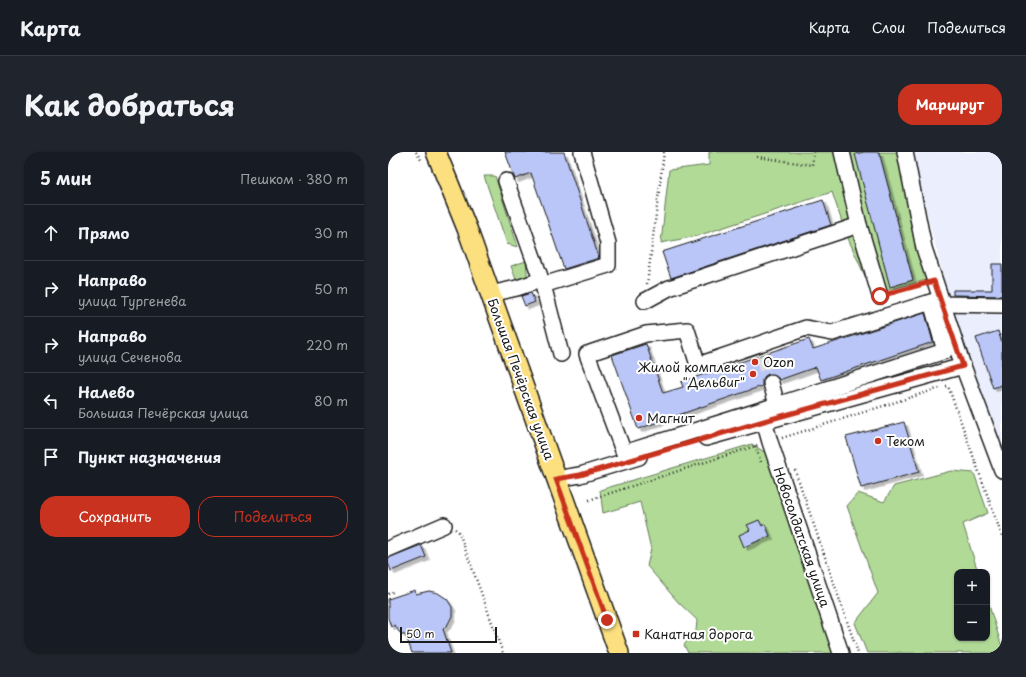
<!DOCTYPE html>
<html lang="ru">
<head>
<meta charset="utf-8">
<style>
  body { margin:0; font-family:"Playpen Sans",sans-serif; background:#20242c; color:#f1f3f6 }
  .controls { position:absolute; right:12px; bottom:12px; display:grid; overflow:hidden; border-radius:8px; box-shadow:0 1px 3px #0004 }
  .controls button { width:36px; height:36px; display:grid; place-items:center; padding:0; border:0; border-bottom:1px solid #363941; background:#171b24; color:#f1f3f6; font:20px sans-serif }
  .scale { position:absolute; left:12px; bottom:10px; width:97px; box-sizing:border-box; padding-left:4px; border:2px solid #1c1c1c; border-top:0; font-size:11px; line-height:14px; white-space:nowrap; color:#1c1c1c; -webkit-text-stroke:3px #fff; paint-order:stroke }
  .stop { position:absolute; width:12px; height:12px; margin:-9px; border:3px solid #c8321e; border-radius:50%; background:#fff }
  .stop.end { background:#c8321e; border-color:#fff; box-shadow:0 1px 4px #0008 }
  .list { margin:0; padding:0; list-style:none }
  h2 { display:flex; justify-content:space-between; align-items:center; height:52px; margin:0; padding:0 16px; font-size:17px }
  h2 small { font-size:13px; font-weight:400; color:#9ea1a6 }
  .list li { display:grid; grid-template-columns:26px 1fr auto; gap:12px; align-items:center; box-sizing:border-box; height:56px; padding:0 16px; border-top:1px solid #363941 }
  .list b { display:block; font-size:15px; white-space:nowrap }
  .list p { margin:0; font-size:13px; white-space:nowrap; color:#9ea1a6 }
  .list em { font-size:13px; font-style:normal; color:#9ea1a6 }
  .actions { display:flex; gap:8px; padding:12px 16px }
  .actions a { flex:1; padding:9px 0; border:1px solid #c8321e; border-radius:16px; text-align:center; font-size:14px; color:#c8321e }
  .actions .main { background:#c8321e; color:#fff }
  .icon { flex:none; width:22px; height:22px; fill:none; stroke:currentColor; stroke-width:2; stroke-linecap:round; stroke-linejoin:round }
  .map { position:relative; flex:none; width:614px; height:501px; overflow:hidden; border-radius:16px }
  header { display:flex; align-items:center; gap:24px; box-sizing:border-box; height:56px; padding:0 20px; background:#171b24; border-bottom:1px solid #363941 }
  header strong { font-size:19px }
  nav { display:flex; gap:22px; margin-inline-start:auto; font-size:14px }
  .intro { display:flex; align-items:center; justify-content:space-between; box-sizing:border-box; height:96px; padding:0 24px }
  h1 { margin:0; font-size:28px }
  .button { padding:10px 18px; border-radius:16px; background:#c8321e; color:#fff; font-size:14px; font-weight:700 }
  main { display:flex; gap:24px; padding:0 24px }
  aside { flex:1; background:#171b24; border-radius:16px; box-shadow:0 1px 3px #0004 }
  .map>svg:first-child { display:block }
</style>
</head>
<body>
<header>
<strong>Карта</strong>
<nav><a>Карта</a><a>Слои</a><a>Поделиться</a></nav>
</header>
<div class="intro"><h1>Как добраться</h1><a class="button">Маршрут</a></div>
<main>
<aside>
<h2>5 мин<small>Пешком · 380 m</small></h2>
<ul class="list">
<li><svg class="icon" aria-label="ahead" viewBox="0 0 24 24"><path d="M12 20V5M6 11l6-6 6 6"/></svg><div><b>Прямо</b></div><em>30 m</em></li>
<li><svg class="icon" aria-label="right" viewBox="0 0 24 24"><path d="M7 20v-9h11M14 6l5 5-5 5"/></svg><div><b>Направо</b><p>улица Тургенева</p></div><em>50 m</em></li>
<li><svg class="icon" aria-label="right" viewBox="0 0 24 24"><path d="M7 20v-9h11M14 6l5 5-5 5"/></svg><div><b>Направо</b><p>улица Сеченова</p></div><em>220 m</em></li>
<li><svg class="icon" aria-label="left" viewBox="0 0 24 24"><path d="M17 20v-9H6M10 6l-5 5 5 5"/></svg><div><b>Налево</b><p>Большая Печёрская улица</p></div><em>80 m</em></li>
<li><svg class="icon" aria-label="arrive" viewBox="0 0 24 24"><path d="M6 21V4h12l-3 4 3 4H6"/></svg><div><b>Пункт назначения</b></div></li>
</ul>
<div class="actions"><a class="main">Сохранить</a><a>Поделиться</a></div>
</aside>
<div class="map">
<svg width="614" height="501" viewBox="0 0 614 501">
  <defs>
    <filter id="shadow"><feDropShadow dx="3.5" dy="3.5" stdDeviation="0" flood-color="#0004"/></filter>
  </defs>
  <rect width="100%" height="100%" fill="#fff"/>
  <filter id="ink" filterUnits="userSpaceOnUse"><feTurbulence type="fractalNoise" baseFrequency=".025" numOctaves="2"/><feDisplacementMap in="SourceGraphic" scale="8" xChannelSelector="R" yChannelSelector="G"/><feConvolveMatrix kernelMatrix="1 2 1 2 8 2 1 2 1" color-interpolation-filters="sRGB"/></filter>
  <g filter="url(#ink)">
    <path fill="#eaeefd" d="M523,0H614V294L597,251L564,158Z"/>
    <g fill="#b1da97" stroke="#667b5a">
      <path d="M321,0H509L539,128L485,142L458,82L444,40L309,84L273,91L281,18L321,13Z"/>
      <path d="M96,24H107L130,95L119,92Z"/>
      <path d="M138,109L140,131L130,133L123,114Z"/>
      <path d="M364,292L381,303L447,501H300L296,493L308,479L309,468L290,450L259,414L263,397L252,350L215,361L212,338Z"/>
      <path d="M563,319L586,321L600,361L575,372L590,420H569V486H599V447L614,495V501H513V500L506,501H479L467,471L490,441L459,354L470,341L496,350L506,334Z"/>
    </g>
    <g fill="#bac6f7" stroke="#1c1c1c" filter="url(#shadow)">
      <path d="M117,0H176L211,106L176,117L143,21L127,27Z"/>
      <path d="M476,0H491L525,128L502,135L467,2Z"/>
      <path d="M435,48L443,73L283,126L274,100Z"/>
      <path d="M604,112H614V144L565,143V138H604Z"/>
      <path d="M143,141L147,150L137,154L133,144Z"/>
      <path d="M537,161L545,190L433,228L428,215L391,228L386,222H380L377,224L374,228V234L250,277L224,203L258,192L275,241L295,235L293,230L421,187L425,197Z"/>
      <path d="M610,179L614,191V233L605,236L588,186Z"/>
      <path d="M516,270L531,320L473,336L458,285Z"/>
      <path d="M371,368L374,374L377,372L382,384L356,395L351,383L362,378L359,373Z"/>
      <path d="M33,393L38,405L3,419L0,410V406Z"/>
      <path d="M27,438L28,442L41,439L50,441L59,447L64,455V464L60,472L55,477L63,501H24L18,484L11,480L7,473L3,475L0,466V447Z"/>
    </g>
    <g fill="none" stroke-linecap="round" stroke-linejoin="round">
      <path stroke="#ddd" stroke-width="15" stroke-dasharray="15 8" stroke-linecap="butt" d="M374,203L383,231"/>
      <g stroke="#1c1c1c" stroke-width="18">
        <g id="minor">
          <path d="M454,0L471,73"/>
          <path d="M517,0L536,96L575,214L614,318"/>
          <path d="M118,29L155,133L173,202"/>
          <path d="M155,133L220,113V91L194,0"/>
          <path d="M102,142L129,136L153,128"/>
          <path d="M257,149L281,136L471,73L492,144"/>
          <path d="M383,231L389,253L557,199L543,150"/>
          <path d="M389,253L236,301L199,202L258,182L299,178L310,213L418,176L444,181L543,150L554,152L614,153"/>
          <path d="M376,269L382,290L453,501"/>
          <path d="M318,286L575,214"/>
          <path d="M168,327L192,323L251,305"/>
          <path d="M0,397L56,373"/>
        </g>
      </g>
      <g stroke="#1c1c1c" stroke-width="22">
        <path id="major" d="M48,0L80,79L96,124L231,501"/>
      </g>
      <g stroke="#1c1c1c" stroke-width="2.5" stroke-dasharray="1 3" stroke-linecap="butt">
        <path d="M28,0L33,8"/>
        <path d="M369,5L424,13L426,0"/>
        <path d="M259,132L276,0"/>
        <path d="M505,141L534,132"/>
        <path d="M558,234H560L614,384"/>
        <path d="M394,286L552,236"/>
        <path d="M367,294L373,310"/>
        <path d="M407,318L470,501"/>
        <path d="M201,348L370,293"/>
        <path d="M67,377L71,380L115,501"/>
        <path d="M0,442L7,439"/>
      </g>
      <use href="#minor" stroke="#fff" stroke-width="15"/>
      <use href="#major" stroke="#fce080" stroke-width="19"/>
    </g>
  </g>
  <g fill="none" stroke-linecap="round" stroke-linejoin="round" filter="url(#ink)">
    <path stroke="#c8321e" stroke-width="5" d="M219,468L168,327L192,323L376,269L575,214L546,129L492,144"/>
  </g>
  <g fill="#c8321e" stroke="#fff" stroke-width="1.5">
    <circle cx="367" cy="210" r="4"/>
    <circle cx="365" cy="222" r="4"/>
    <circle cx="251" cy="266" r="4"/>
    <circle cx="490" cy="289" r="4"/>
    <rect x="244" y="478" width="8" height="8" rx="2"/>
  </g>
  <g text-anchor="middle" stroke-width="4" stroke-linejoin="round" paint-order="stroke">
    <g font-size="13" fill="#1c1c1c" stroke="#fff" text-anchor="start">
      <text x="375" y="215">Ozon</text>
      <text x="357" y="220" text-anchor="end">Жилой комплекс<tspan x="357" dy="15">"Дельвиг"</tspan></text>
      <text x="259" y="271">Магнит</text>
      <text x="498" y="294">Теком</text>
      <text x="256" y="487">Канатная дорога</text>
    </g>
    <g font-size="13" fill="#1c1c1c" stroke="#fff">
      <text transform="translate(133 227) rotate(70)" y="5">Большая Печёрская улица</text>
      <text transform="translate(414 385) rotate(71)" y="5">Новосолдатская улица</text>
    </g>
  </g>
</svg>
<div class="controls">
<button>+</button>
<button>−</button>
</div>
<div class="scale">50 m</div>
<div class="stop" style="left:492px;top:144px"></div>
<div class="stop end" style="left:219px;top:468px"></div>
</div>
</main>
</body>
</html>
